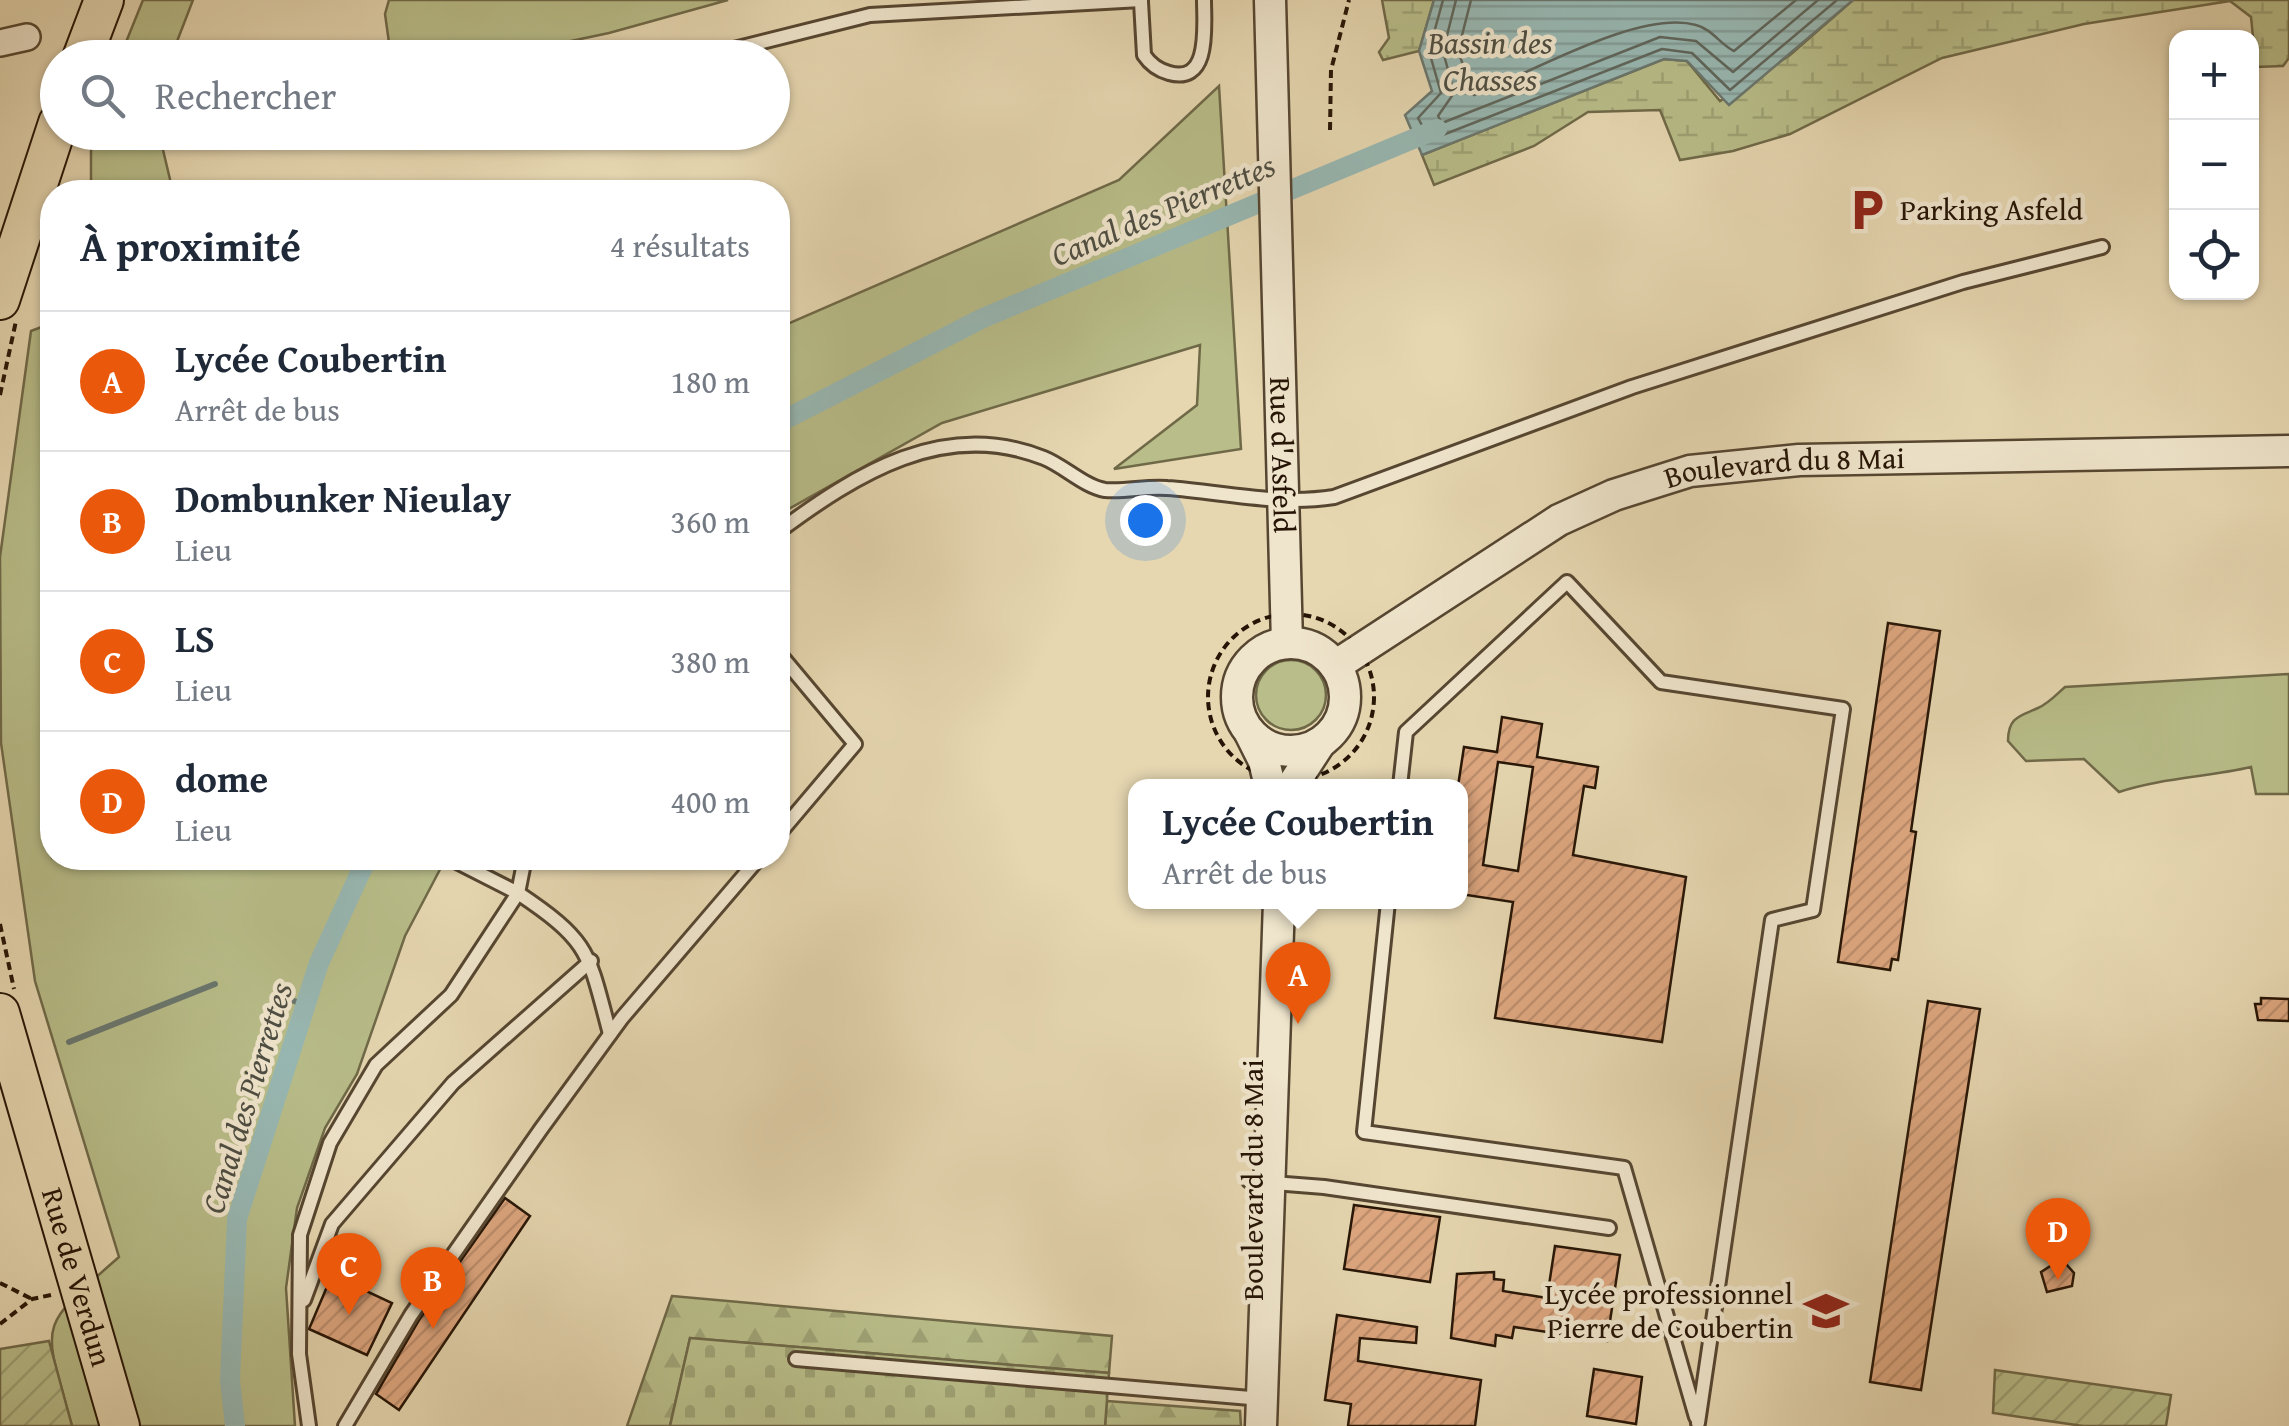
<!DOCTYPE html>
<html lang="fr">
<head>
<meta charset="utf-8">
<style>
  body { margin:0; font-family:"Gentium Book Plus",serif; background:#f6f6f7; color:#1f2937 }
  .controls { position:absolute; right:30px; top:30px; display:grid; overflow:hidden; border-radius:20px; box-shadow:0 2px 8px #0004 }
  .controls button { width:90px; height:90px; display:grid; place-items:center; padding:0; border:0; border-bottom:2px solid #e0e1e3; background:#fff; color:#1f2937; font:50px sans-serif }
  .you { position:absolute; left:1145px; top:520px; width:35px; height:35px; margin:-25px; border:8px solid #fff; border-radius:50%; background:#1a73e8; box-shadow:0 0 0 15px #1a73e833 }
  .badge { display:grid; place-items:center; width:65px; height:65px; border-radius:50%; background:#ea580c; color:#fff; font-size:32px; font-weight:700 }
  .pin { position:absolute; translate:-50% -82px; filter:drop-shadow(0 2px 5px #0008) }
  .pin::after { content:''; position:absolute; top:52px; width:35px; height:30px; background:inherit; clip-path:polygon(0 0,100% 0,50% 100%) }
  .popup { position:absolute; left:1128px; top:779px; width:340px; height:130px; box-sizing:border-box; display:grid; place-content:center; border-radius:20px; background:#fff; filter:drop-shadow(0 2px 8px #0005); font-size:32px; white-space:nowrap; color:#747a83 }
  .popup b { font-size:38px; color:#1f2937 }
  .popup::after { content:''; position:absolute; left:50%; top:100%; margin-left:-20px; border:20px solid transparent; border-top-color:#fff }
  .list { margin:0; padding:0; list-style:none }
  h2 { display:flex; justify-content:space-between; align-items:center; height:130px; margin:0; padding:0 40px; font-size:42px }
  h2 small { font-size:32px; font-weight:400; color:#747a83 }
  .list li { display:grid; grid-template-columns:65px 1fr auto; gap:30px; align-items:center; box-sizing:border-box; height:140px; padding:0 40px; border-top:2px solid #e0e1e3 }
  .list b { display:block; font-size:38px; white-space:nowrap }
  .list p { margin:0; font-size:32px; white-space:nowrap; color:#747a83 }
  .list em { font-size:32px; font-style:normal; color:#747a83 }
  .icon { flex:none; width:55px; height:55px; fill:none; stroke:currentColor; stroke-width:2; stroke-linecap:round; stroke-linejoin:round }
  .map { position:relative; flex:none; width:2289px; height:1426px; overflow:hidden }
  .search { position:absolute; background:#fff; box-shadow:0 2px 8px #0004; left:40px; top:40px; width:750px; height:110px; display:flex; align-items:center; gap:25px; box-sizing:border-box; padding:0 35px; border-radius:55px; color:#747a83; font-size:38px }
  .panel { position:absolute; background:#fff; box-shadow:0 2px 8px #0004; left:40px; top:180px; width:750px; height:690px; border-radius:40px }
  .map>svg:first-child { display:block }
</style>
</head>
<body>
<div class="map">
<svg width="2289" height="1426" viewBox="0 0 2289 1426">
  <defs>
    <pattern id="forest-firs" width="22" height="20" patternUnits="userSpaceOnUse" patternTransform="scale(2.5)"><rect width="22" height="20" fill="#b8bd89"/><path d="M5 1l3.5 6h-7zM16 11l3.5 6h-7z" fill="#9ea275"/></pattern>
    <pattern id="wetland-marsh" width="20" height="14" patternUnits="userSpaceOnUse" patternTransform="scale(2.5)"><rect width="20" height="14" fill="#b8bd89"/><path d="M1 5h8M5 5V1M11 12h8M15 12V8" fill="none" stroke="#9ea275"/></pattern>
    <pattern id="cemetery-stones" width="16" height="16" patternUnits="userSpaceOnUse" patternTransform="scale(2.5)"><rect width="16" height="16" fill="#b8bd89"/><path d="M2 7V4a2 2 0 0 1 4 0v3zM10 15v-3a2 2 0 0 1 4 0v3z" fill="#9ea275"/></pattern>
    <pattern id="garden-furrows" width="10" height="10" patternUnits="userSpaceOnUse" patternTransform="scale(2.5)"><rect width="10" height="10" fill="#b8bd89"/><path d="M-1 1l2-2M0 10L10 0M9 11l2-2" fill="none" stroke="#9ea275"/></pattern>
    <pattern id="water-rules" width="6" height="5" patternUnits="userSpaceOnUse" patternTransform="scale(2.5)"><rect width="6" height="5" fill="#98b8b3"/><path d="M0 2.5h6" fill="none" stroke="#839d98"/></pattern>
    <pattern id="building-hatch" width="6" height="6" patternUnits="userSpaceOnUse" patternTransform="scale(2.5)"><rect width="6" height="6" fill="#dea780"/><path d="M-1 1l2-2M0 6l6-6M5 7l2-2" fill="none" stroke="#be8f6d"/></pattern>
  </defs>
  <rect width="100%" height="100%" fill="#e6d7b1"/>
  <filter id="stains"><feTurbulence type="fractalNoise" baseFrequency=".002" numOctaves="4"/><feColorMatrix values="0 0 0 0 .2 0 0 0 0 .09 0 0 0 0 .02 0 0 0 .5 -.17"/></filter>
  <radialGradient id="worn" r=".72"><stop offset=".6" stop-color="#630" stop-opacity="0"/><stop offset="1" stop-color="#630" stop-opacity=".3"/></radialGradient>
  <g fill="#b8bd89" stroke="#6f6948" stroke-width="2.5">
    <path d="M143,0H193L171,57H120Z"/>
    <path d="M389,0H728L609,33L495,57H391L385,14Z"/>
    <path d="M1219,86L1241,449L1114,469L1197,405L1200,345L942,423L778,515V328L1119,180Z"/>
    <path d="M91,132L159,133L173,192H91Z"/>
    <path d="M52,323V858H446L405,936L357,1074L325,1128L297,1208L286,1288L295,1426H72C43,1320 35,1331 119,1257L35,981L1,743L0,557L31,331Z"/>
    <circle cx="1291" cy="695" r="35"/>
    <path d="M2289,674V794H2256L2251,767C2208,777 2161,778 2119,792L2084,759L2026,761L2008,741C2008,717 2020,716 2038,708C2048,704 2057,694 2065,687Z"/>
  </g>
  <g fill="url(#forest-firs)" stroke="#6f6948" stroke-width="2.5">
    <path d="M672,1296L1112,1336L1109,1373L690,1338L670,1426H627Z"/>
    <path d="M1107,1401L1240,1411L1241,1426H1105Z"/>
  </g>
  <g fill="url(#wetland-marsh)" stroke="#6f6948" stroke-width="2.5">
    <path d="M1382,0H1434L1419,51L1383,60L1379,52L1389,38Z"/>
    <path d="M1853,0H2289V58L2283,66L2256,67L2251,17L2230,1L2084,24L1942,58L1790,134L1733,151L1680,160L1660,110L1588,112L1534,146L1434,185L1422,155L1664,59L1687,61L1720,101L1790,55Z"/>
  </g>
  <path fill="url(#cemetery-stones)" stroke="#6f6948" stroke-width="2.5" d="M690,1338L1109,1373L1105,1426H670Z"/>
  <g fill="url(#garden-furrows)" stroke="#6f6948" stroke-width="2.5">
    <path d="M49,1341L72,1426H0V1349Z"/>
    <path d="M1995,1370L2171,1395L2166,1426H2083L1993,1413Z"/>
  </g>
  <path fill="url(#water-rules)" stroke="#6a776e" stroke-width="2.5" d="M1434,0H1853L1729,105L1687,61L1664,59L1422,155L1405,115L1432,91L1419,51Z"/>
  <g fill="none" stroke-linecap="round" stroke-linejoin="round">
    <g stroke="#5f665c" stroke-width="2.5">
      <path d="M1443,0L1429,51L1441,93L1418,118L1430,140L1662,49L1692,53L1730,90L1837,0"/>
      <path d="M1456,0L1443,51L1454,93L1438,116L1442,123L1660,37L1696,41L1733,72L1818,0"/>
      <path d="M1471,0L1458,51L1474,95C1529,74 1639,9 1696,25C1712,29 1721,45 1734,51L1796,0"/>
    </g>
    <g stroke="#6a776e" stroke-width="6">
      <path d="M275,994L305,1005"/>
      <path d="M69,1042L215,984"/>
    </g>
    <g stroke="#98b8b3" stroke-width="20">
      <path d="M778,423L983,318L1437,129"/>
      <path d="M235,1426L230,1380L237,1219L319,963L367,858"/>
    </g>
  </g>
  <g fill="url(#building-hatch)" stroke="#261506" stroke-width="2.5" fill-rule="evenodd">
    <path d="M1888,623L1940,631L1911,831L1916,832L1898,960L1892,959L1890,970L1838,962Z"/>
    <path d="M1502,717L1542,724L1537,757L1598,767L1595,788L1584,786L1573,855L1686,877L1662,1042L1495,1018L1513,902L1460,894L1458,786L1464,747L1497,752ZM1498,762L1533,767L1518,871L1483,865Z"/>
    <path d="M2261,998L2289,999V1021L2258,1020L2255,1004H2261Z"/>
    <path d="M1928,1001L1980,1009L1921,1390L1870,1382Z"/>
    <path d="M505,1198L530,1216L399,1410L376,1394L419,1320Z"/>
    <path d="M1354,1205L1440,1217L1430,1282L1344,1269Z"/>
    <path d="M1555,1246L1620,1255L1607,1341L1514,1327L1512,1338L1496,1335L1495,1346L1451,1338L1457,1274L1494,1272V1279L1504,1280L1503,1291L1547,1298Z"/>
    <path d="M2055,1263L2066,1264L2074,1273L2072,1286L2047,1292L2041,1272Z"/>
    <path d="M332,1275L392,1303L367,1355L309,1329Z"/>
    <path d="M1337,1315L1417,1327L1416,1343L1360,1338L1358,1361L1481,1380L1475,1426H1348L1351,1404L1325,1400Z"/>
    <path d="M1594,1369L1642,1377L1636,1424L1587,1416Z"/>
  </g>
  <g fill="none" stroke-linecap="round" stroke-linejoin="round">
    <g stroke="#564631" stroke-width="18">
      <g id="service">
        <path d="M1141,2L1144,55C1150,64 1158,70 1169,73C1211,85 1204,25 1204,0"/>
        <path d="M698,58L870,15L1141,0"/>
        <path d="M778,532C856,474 944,418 1044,458C1064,466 1085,487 1105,490C1125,492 1147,486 1167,488C1223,492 1278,506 1334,497L1632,387L1963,282L2102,247"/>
        <path d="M778,652L855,744L778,835"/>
        <path d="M1400,786L1406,732L1567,582L1661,682L1843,709L1813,910L1772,920L1698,1423"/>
        <path d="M451,859L518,893L525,858"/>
        <path d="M1388,902L1364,1132L1624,1168L1696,1417"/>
        <path d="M1249,1181L1324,1187L1609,1228"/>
        <path d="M304,1300L332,1224L453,1083L591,961"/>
        <path d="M796,1359L1262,1399"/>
        <path d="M309,1426L299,1354L300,1235L330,1143L376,1065L451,995L518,893C591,942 588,952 610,1034"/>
        <path d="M345,1426L411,1315L541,1129L622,1018L759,858"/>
      </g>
    </g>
    <g stroke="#564631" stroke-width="30">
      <path id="minor" d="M0,43L27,37"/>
    </g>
    <g stroke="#564631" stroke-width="35">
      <g id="tertiary">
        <path id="s1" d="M1270,0L1287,643"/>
        <circle cx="1291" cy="697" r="54"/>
        <path id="s2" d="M1335,666L1559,520L1614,495L1690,471L1799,460L2289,451"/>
        <path d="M1250,733L1264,761L1270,786"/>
        <path d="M1292,786L1320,743"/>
        <path d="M1261,1426L1279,902"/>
      </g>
    </g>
    <g stroke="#261506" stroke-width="42">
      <g id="primary">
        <path d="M82,58L104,0"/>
        <path d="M0,300L58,123"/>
        <path id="s3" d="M0,1013L120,1426"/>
      </g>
    </g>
    <g stroke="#261506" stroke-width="4" stroke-dasharray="8 5" stroke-linecap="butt">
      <path d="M1330,130L1331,70L1349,0"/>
      <path d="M0,395L16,321"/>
      <circle cx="1291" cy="697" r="83"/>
      <path d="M0,924L14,989"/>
      <path d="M0,1283L32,1299"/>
      <path d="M0,1324L32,1299L51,1295"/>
    </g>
    <use href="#service" stroke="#efe5cc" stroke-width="12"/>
    <use href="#minor" stroke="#efe5cc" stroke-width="25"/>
    <use href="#tertiary" stroke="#efe5cc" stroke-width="30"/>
    <use href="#primary" stroke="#e6d7b1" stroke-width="38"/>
  </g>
  <defs>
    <g id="parking-bare" transform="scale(3.45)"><path d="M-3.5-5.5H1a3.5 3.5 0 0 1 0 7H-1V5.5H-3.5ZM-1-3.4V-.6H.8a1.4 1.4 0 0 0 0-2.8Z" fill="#8f2418" stroke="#efe5cc" stroke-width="2.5" paint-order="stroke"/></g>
    <g id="school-bare" transform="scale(3.45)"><path d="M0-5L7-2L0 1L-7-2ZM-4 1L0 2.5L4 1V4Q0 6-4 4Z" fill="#8f2418" stroke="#efe5cc" stroke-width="2.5" paint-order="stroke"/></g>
  </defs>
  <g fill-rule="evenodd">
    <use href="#parking-bare" x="1867" y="210"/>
    <use href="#school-bare" x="1826" y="1311"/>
  </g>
  <g text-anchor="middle" stroke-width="9" stroke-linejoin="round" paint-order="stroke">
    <g font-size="30" fill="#261506" stroke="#efe5cc" text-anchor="start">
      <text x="1900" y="220">Parking Asfeld</text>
      <text x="1793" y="1304" text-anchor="end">Lycée professionnel<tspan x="1793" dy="34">Pierre de Coubertin</tspan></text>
    </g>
    <g font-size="30" fill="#261506" stroke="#efe5cc">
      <text dy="10" stroke="none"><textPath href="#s1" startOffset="455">Rue d'Asfeld</textPath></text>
      <text dy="10" stroke="none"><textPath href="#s2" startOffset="502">Boulevard du 8 Mai</textPath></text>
      <text transform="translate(1253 1180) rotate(-90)" y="10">Boulevard du 8 Mai</text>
      <text dy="10" stroke="none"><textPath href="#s3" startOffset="275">Rue de Verdun</textPath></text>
    </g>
    <g font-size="32" font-style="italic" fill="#4e4e43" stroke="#efe5cc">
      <text x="1490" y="54">Bassin des<tspan x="1490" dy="37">Chasses</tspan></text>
      <text transform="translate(1163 210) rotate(-23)" y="11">Canal des Pierrettes</text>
      <text transform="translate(247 1098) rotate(-73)" y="11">Canal des Pierrettes</text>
    </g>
  </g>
  <rect width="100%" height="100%" filter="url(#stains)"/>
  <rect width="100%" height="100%" fill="url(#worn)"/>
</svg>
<div class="controls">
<button>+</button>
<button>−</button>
<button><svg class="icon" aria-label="locate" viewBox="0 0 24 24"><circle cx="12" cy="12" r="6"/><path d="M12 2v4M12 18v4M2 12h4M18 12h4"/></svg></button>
</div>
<div class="you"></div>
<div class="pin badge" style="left:1298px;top:1024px">A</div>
<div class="popup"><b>Lycée Coubertin</b>Arrêt de bus</div>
<div class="pin badge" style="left:433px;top:1329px">B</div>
<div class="pin badge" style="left:349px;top:1315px">C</div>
<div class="pin badge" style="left:2058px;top:1280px">D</div>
<div class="search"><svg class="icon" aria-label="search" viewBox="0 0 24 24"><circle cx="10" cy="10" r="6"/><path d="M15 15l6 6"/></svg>Rechercher</div>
<section class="panel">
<h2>À proximité<small>4 résultats</small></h2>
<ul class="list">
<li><span class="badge">A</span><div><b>Lycée Coubertin</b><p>Arrêt de bus</p></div><em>180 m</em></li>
<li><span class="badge">B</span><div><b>Dombunker Nieulay</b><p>Lieu</p></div><em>360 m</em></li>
<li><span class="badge">C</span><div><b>LS</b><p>Lieu</p></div><em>380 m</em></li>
<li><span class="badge">D</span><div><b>dome</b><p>Lieu</p></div><em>400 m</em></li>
</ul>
</section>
</div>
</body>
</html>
